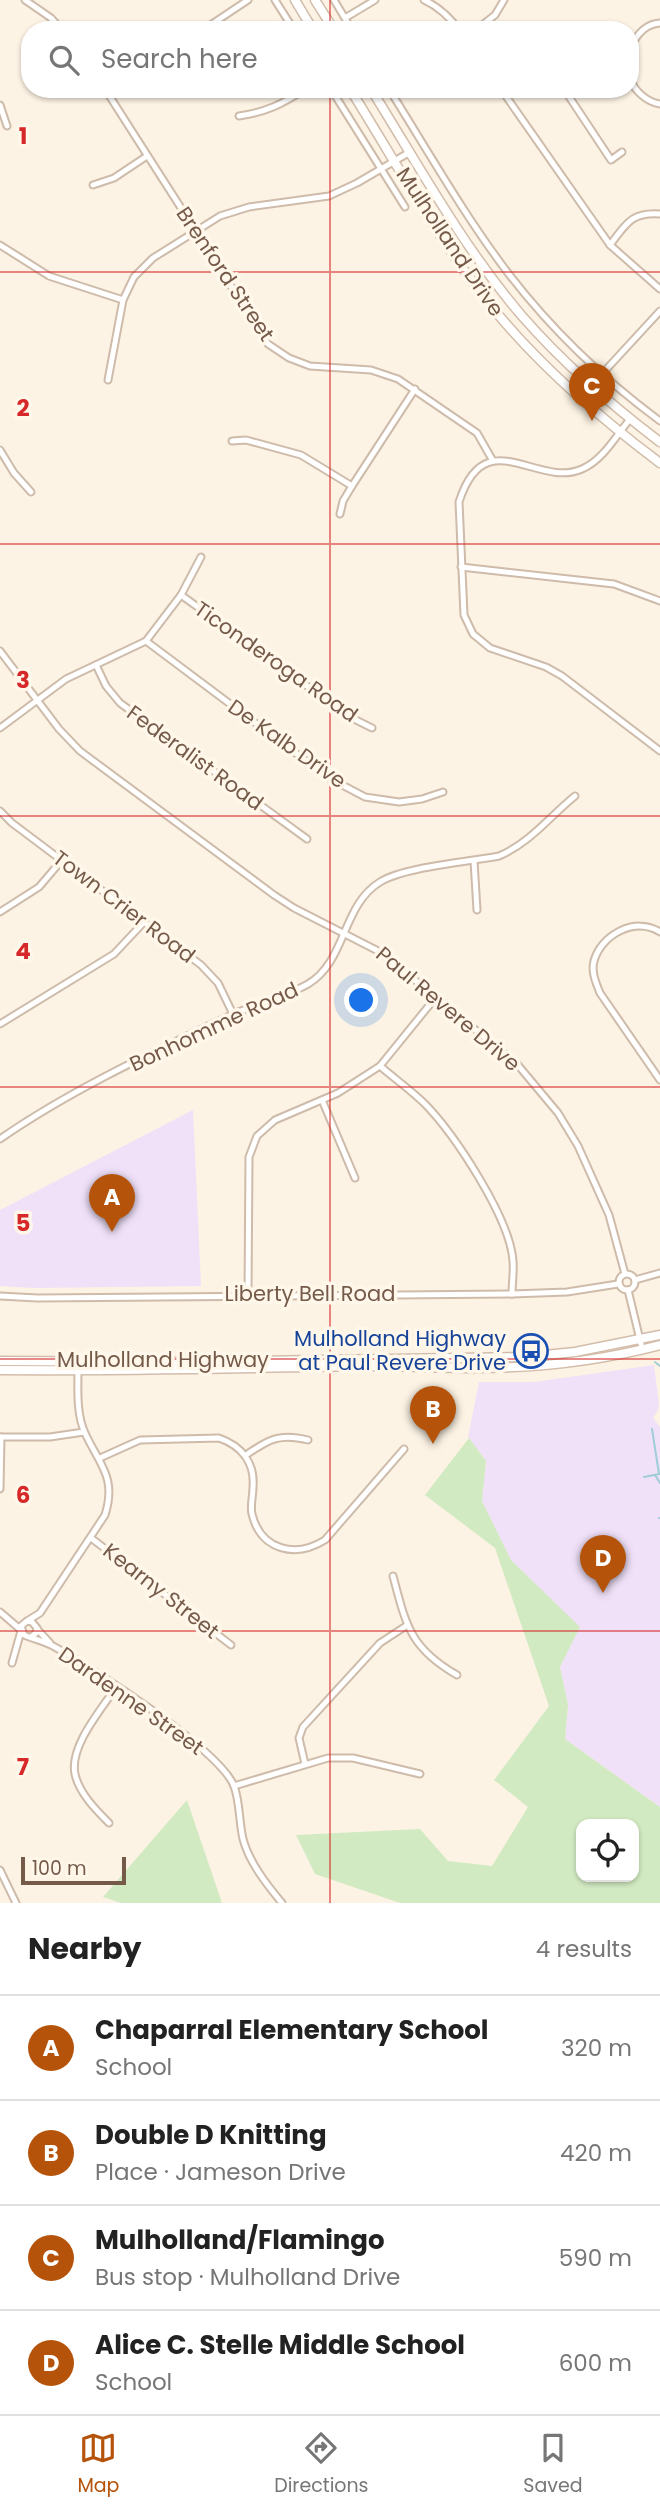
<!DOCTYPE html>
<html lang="en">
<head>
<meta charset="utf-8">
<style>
  body { margin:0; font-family:Poppins,sans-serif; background:#f2f2f2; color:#222 }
  .controls { position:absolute; right:21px; bottom:21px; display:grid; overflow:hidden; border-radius:14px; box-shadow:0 2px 5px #0004 }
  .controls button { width:63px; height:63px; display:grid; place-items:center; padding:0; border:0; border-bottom:2px solid #e0e0e0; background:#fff; color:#222; font:35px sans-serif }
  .scale { position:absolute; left:21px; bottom:18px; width:105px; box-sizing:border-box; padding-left:7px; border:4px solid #755a49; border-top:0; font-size:19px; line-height:24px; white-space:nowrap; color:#755a49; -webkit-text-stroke:5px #fff7ea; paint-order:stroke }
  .you { position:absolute; left:362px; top:1001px; width:24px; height:24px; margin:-18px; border:5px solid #fff; border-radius:50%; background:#1a73e8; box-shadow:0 0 0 10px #1a73e833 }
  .badge { display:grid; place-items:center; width:46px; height:46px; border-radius:50%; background:#b45309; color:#fff; font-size:23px; font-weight:700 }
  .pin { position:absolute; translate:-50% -58px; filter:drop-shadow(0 2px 4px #0008) }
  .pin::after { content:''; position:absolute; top:37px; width:24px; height:21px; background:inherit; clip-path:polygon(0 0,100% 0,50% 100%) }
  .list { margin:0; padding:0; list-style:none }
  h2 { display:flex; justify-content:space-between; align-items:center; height:91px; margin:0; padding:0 28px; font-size:30px }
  h2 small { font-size:23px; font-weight:400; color:#767676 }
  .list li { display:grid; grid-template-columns:46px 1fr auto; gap:21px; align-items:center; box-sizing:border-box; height:105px; padding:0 28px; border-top:2px solid #e0e0e0 }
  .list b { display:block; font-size:26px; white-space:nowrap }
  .list p { margin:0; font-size:23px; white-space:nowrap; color:#767676 }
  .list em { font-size:23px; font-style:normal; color:#767676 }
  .icon { flex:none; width:38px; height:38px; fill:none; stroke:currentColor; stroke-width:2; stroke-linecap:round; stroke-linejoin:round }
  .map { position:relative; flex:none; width:660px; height:1903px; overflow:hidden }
  .search { position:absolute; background:#fff; box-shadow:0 2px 5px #0004; left:21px; right:21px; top:21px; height:77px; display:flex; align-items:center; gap:18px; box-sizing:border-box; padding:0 24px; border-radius:28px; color:#767676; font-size:26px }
  .sheet { height:511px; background:#fff }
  nav { display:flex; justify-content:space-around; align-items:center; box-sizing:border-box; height:98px; border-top:2px solid #e0e0e0; background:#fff; font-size:19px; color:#767676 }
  nav a { display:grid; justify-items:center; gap:4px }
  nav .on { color:#b45309 }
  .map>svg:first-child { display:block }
</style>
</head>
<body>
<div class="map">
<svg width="660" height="1903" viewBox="0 0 660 1903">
  <rect width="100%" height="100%" fill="#fcf3e4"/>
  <g fill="#f0e1f9">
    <path d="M193,1110L201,1286L32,1288L0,1286V1210Z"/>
    <path d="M654,1365L659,1404L658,1410L653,1418L660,1427V1807L565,1739L568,1705L560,1667L579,1627L511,1560L482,1501L486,1461L468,1437L479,1382H534Z"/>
  </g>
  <g fill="#d2eac2" fill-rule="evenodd">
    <path d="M469,1438L486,1461L482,1501L511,1560L580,1627L560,1667L568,1705L565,1739L660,1807V1903H400L315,1874L296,1835L420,1829L448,1861L492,1866L528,1807L494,1780L549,1706L495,1548L425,1495ZM634,1824V1877H581V1824Z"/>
    <path d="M187,1800L222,1903H121L103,1897Z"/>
  </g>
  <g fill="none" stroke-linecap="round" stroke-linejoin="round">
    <g stroke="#9fced8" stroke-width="2">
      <path d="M655,1362L660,1366"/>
      <path d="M652,1429L659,1474"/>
      <path d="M655,1475L660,1483"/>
      <path d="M644,1477L659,1474"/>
      <path d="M659,1518H660"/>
    </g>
    <g stroke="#cebbaa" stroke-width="9">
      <g id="street">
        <path d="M25,0L51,18L62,30"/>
        <path d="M275,0L294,30"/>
        <path d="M334,0L352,30"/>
        <path d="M424,0C439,7 449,16 459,30"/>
        <path d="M345,18L375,0"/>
        <path d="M203,30L248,0"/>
        <path d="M476,30L495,15L504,0"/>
        <path d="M549,30L550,29"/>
        <path d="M630,49C636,35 645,24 660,23"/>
        <path d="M630,78C634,91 647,102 660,104"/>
        <path d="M105,89L268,344L289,358L310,366L371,370L398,379L477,433L493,461"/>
        <path d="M331,89L405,207"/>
        <path d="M389,89C428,151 464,215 508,273C551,329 603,379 660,421"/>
        <path d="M501,89L610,245L660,289"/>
        <path d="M564,89L611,160L622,152"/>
        <path d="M0,105L7,126"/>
        <path d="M239,116C266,112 283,104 305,89"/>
        <path d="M93,185L114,178L147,156"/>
        <path d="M0,245L49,276L123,300"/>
        <path d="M610,245C626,224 631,212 660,214"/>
        <path d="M602,374L660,311"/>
        <path d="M108,380L123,300L134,277L153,258L220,216L249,207L329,196L357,183L410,152"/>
        <path d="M630,419C616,436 603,460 582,469C537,489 485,420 459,502L464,615L473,634L490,648L546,667L562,676L660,751"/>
        <path d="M232,441L246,440L301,455L352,486"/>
        <path d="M0,450L14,473L31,492"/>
        <path d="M340,514L343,501L352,486L415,389"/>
        <path d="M461,567L614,584L660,601"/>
        <path d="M181,595L350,717L372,728"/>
        <path d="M146,641L329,778L365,797L399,802L422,799L443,792"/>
        <path d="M0,651L59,729L80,751L274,895L294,908L382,953L517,1064L558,1113L578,1146L609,1215L625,1274"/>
        <path d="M96,665L106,686L120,703L307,839"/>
        <path d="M0,728L66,679L146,641L181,595L201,557"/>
        <path d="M0,811L12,823L201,965L218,983L233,1014"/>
        <path d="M474,861L477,910"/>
        <path d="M0,912L39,887L62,860"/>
        <path d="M660,932C635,916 601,935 594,961C591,972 596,983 600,993L660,1080"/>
        <path d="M0,1024L114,954L144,922"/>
        <path d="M380,1066C395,1079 411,1090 425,1104C455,1135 510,1218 513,1261C514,1272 512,1283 512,1294"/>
        <path d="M322,1100L355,1178"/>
        <path d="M0,1139C71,1090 151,1053 229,1016C255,1004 283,998 308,984C346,962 342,905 380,882C404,867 468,862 499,856C530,843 549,817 575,796"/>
        <circle cx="627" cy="1282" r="8"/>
        <path d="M635,1280L660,1273"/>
        <path d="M628,1290L641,1344"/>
        <path d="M248,1294L249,1157L257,1136L275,1120L338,1093L380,1066L436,997"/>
        <path d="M0,1296L37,1298L512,1294L567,1292L618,1284"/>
        <path d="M0,1437H50L84,1432"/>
        <path d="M246,1455C269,1439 280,1433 308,1440"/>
        <path d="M100,1458L140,1440L219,1438C242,1446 255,1463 253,1487C253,1496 250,1506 252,1514C261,1551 296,1558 325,1540L404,1449"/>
        <path d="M0,1489L1,1437"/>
        <path d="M91,1538L231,1645"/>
        <path d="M393,1576C406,1625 410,1648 457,1675"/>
        <path d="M0,1612L21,1630"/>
        <path d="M27,1621L40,1613L105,1515C117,1477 99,1464 85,1433C76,1414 78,1388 78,1368"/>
        <path d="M37,1629L50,1643"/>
        <path d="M31,1637L36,1633L37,1628L32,1622L27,1621L21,1626L24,1635C33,1639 44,1641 53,1646C91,1667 220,1750 234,1786C240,1802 239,1822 243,1839C249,1862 267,1885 282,1903"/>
        <path d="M12,1663L21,1631"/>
        <path d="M305,1764L299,1738L303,1727L380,1643L406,1626"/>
        <path d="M234,1786L328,1758H353L420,1774"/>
        <path d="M109,1823C96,1810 79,1793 75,1774C69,1746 102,1709 116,1687"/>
        <path d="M0,1870L16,1903"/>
      </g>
    </g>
    <g stroke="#d3bdaa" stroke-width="11">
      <g id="secondary">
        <path d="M295,0L313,30"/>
        <path d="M315,0L334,30"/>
        <path d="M350,89C397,164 440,244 496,312C544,370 600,418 660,463"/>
        <path d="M371,89C419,166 463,247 522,316C563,363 610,404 660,442"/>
        <path d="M0,1361L194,1362L525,1357L575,1352L660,1335"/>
        <path d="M0,1370C122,1371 243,1368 365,1366C402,1366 439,1368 476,1368C537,1368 602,1360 660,1345"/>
      </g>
    </g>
    <use href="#street" stroke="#fff" stroke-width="5"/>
    <use href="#secondary" stroke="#fff" stroke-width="8"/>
  </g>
  <path fill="none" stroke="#d62828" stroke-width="2" stroke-opacity="0.55" d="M330,0V30M330,89V1903M0,272H660M0,544H660M0,816H660M0,1087H660M0,1359H660M0,1631H660"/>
  <defs>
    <g id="bus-ring" transform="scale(1.75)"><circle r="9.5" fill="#fff7ea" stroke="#1a4fb4" stroke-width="1.5"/><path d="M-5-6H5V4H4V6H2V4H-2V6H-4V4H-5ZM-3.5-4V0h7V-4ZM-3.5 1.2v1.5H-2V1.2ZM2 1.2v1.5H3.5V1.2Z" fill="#1a4fb4"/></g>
  </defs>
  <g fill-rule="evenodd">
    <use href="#bus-ring" x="531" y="1351"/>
  </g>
  <g text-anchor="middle" stroke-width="7" stroke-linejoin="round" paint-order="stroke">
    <g font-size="21" fill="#755a49" stroke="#fff7ea">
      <text transform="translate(450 242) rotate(56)" y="7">Mulholland Drive</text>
      <text transform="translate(225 274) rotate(56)" y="7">Brenford Street</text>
      <text transform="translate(276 662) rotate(35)" y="7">Ticonderoga Road</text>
      <text transform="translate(287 744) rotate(35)" y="7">De Kalb Drive</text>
      <text transform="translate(195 758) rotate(36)" y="7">Federalist Road</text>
      <text transform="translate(124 907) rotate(37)" y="7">Town Crier Road</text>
      <text transform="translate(448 1009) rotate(40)" y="7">Paul Revere Drive</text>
      <text transform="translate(214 1027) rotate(-25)" y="7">Bonhomme Road</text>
      <text x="310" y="1301">Liberty Bell Road</text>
      <text x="163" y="1367">Mulholland Highway</text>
      <text transform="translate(161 1591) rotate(38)" y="7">Kearny Street</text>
      <text transform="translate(131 1701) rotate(35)" y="7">Dardenne Street</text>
    </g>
    <g font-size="21" fill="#164399" stroke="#fff7ea" text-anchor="end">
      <text x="506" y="1346">Mulholland Highway<tspan x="506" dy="24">at Paul Revere Drive</tspan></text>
    </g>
  </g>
  <g font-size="23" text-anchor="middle" font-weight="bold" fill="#d62828" stroke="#fff7ea" stroke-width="7" stroke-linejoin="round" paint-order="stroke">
    <text x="23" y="144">1</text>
    <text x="23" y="416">2</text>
    <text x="23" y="688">3</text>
    <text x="23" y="959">4</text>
    <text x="23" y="1231">5</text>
    <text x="23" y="1503">6</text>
    <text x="23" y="1775">7</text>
  </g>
</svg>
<div class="controls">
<button><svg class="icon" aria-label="locate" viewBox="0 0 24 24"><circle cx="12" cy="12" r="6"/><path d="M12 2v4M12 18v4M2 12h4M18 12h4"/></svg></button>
</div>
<div class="scale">100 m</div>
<div class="you"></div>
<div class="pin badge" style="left:112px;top:1232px">A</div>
<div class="pin badge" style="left:433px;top:1444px">B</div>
<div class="pin badge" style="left:592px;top:421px">C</div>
<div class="pin badge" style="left:603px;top:1593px">D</div>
<div class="search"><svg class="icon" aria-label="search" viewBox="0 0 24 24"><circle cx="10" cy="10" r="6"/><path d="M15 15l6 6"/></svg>Search here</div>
</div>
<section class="sheet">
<h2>Nearby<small>4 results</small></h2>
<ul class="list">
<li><span class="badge">A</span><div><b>Chaparral Elementary School</b><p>School</p></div><em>320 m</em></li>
<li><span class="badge">B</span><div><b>Double D Knitting</b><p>Place · Jameson Drive</p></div><em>420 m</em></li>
<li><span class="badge">C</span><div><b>Mulholland/Flamingo</b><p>Bus stop · Mulholland Drive</p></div><em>590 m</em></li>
<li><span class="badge">D</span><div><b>Alice C. Stelle Middle School</b><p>School</p></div><em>600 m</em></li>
</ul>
</section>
<nav>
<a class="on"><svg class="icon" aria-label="map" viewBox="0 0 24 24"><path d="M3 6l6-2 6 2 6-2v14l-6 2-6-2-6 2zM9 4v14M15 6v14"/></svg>Map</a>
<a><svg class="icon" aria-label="directions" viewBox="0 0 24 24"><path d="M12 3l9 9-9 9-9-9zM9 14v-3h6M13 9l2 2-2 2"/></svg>Directions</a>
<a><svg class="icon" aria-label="saved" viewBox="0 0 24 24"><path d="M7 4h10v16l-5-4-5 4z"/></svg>Saved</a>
</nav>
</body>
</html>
